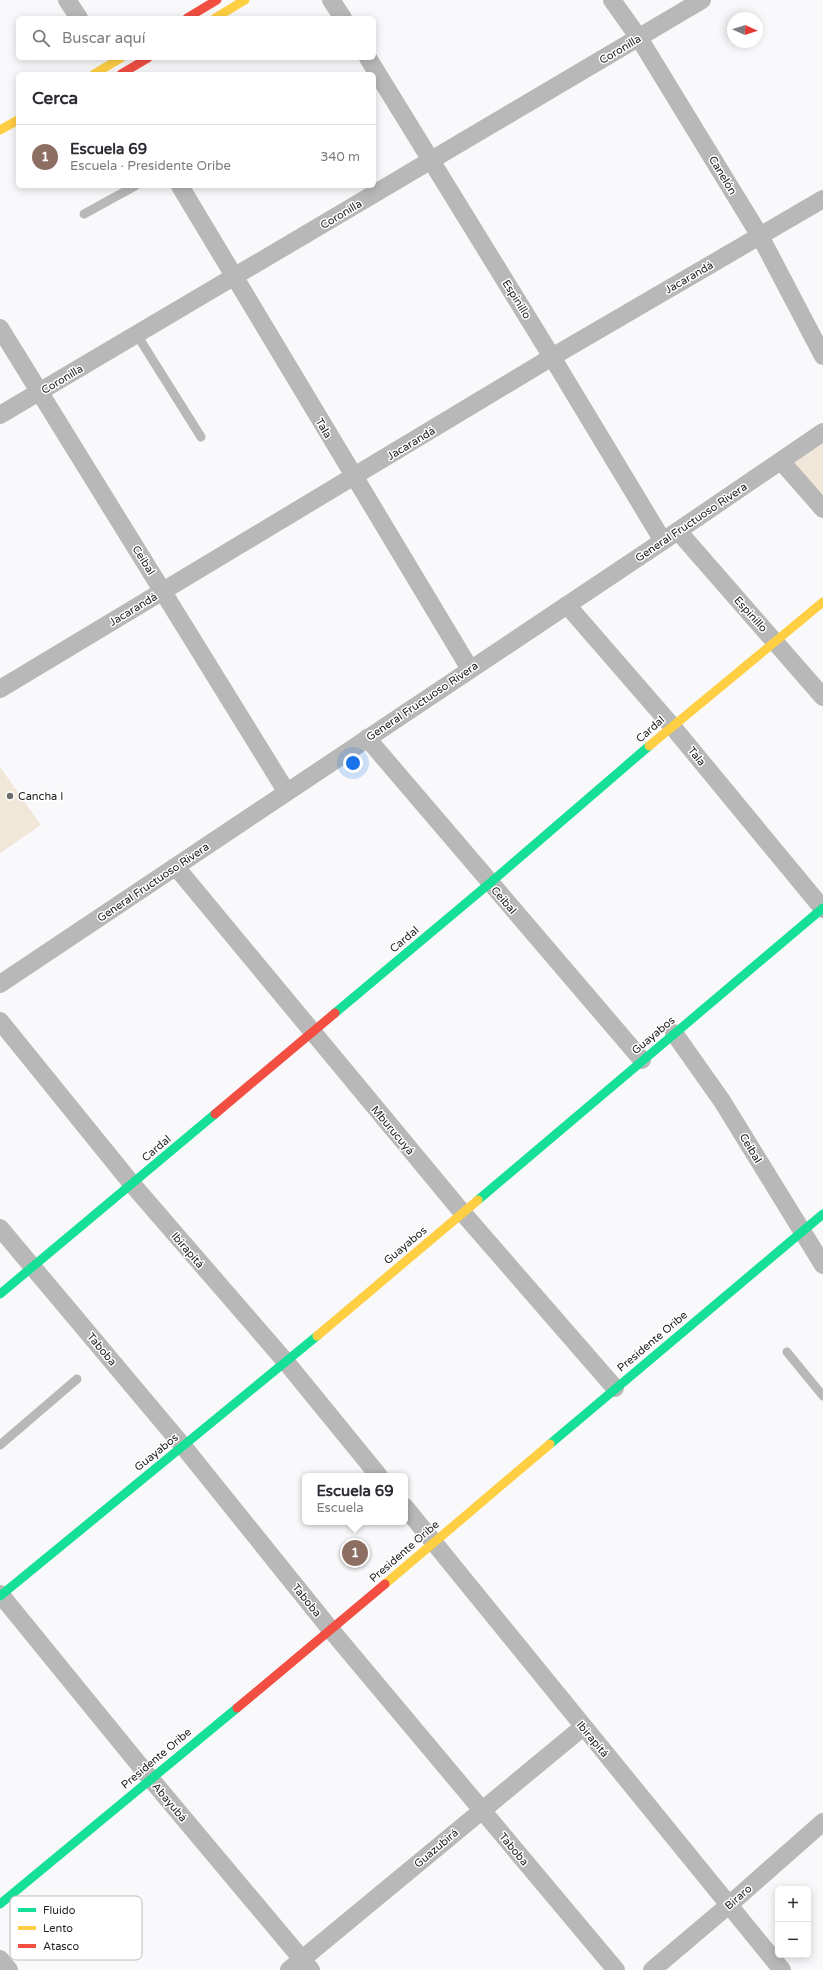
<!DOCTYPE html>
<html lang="es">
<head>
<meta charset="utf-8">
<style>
  body { margin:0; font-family:"Varela Round",sans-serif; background:#f7f7f7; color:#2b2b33 }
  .controls { position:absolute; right:12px; bottom:12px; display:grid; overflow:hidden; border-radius:6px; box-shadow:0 2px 10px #0003 }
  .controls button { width:36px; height:36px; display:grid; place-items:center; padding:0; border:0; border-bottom:1px solid #e1e1e2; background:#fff; color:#2b2b33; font:20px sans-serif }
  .compass { position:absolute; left:727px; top:12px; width:36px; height:36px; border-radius:50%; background:#fff; box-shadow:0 2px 10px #0003; rotate:93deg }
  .you { position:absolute; left:353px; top:763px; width:14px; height:14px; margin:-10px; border:3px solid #fff; border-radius:50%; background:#1a73e8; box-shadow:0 0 0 6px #1a73e833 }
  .badge { display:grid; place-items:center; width:26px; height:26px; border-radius:50%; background:#6e6d6e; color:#fff; font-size:13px; font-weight:700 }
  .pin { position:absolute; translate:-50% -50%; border:2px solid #fff; box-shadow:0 1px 4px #0006 }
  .popup { position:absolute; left:302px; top:1473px; width:106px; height:52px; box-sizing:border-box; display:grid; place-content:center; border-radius:6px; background:#fff; filter:drop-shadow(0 1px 3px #0005); font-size:13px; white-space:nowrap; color:#7c7c81 }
  .popup b { font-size:15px; color:#2b2b33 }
  .popup::after { content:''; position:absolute; left:50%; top:100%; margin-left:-8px; border:8px solid transparent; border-top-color:#fff }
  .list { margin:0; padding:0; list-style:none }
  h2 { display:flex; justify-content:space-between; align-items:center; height:52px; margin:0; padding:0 16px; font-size:17px }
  h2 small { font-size:13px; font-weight:400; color:#7c7c81 }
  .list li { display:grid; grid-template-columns:26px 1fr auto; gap:12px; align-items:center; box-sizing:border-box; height:64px; padding:0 16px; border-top:1px solid #e1e1e2 }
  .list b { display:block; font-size:15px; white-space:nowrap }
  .list p { margin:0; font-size:13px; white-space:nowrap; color:#7c7c81 }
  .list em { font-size:13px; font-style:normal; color:#7c7c81 }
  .icon { flex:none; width:22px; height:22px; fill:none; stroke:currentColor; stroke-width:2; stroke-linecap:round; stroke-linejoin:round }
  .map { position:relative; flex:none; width:823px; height:1970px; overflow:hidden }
  .search { position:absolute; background:#fff; box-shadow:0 2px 10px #0003; left:16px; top:16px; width:360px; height:44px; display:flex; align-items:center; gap:10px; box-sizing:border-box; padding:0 14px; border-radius:6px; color:#7c7c81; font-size:15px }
  .panel { position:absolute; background:#fff; box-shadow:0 2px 10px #0003; left:16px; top:72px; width:360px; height:116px; border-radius:6px }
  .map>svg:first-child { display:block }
</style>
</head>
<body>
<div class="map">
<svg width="823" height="1970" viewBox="0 0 823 1970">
  <rect width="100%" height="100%" fill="#f9f8fa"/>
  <g fill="#f1e7d9">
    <path d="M823,441V497L789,463Z"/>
    <path d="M0,767L41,825L0,853Z"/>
  </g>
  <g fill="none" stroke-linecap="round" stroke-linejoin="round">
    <g stroke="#b8b8b8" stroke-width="9">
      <path d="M84,214L135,186"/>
      <path d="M137,335L201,437"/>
      <path d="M787,1352L823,1396"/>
      <path d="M0,1445L77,1379"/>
    </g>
    <g stroke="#b8b8b8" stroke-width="18">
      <path d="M67,0L79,18"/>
      <path d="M331,0L343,18"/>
      <path d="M612,0L639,38L760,236L823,356"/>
      <path d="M368,58L552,357L663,541"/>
      <path d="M180,186L470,669"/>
      <path d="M0,328L286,791"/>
      <path d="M0,415L702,0"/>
      <path d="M781,461L823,509"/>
      <path d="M678,531L823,697"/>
      <path d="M567,605L672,726L823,909"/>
      <path d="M0,689L552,357L823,199"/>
      <path d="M367,738L642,1060"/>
      <path d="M176,867L462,1212L615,1388"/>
      <path d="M0,984L663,541L823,432"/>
      <path d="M0,1021L132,1184L286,1362L379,1476"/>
      <path d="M674,1033L722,1101L823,1265"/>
      <path d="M0,1228L183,1446L331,1630L616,1970"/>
      <path d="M405,1507L782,1970"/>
      <path d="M0,1594L150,1778L311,1970"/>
      <path d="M0,1959L9,1970"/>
      <path d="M289,1970L583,1727"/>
      <path d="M652,1970L730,1904L823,1822"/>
    </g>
    <g stroke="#16e098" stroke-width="9">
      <path d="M335,1013L490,883L649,746"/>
      <path d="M478,1200L823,908"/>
      <path d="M0,1294L215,1114"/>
      <path d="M550,1444L823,1214"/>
      <path d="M0,1596L317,1336"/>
      <path d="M0,1904L237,1708"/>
    </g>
    <g stroke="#ffcf43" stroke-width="9">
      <path d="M215,18L245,0"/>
      <path d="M94,74L121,58"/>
      <path d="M0,130L18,120"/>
      <path d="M649,746L823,602"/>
      <path d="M317,1336L478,1200"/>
      <path d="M385,1584L550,1444"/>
    </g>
    <g stroke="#f24e42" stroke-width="9">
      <path d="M187,18L217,0"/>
      <path d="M121,74L148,58"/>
      <path d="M215,1114L335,1013"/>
      <path d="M237,1708L385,1584"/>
    </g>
  </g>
  <circle fill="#6e6d6e" stroke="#fff" stroke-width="1.5" cx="10" cy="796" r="4"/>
  <g text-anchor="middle" stroke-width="3" stroke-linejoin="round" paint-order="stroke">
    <g font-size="11" fill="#232223" stroke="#fff">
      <text transform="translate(620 49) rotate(-31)" y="4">Coronilla</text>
      <text transform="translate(723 175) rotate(59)" y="4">Canelón</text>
      <text transform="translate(341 214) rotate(-31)" y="4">Coronilla</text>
      <text transform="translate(689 277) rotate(-30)" y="4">Jacarandá</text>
      <text transform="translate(517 299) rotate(58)" y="4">Espinillo</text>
      <text transform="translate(62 379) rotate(-31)" y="4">Coronilla</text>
      <text transform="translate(324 428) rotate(59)" y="4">Tala</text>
      <text transform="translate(411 443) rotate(-31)" y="4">Jacarandá</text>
      <text transform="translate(691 522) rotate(-34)" y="4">General Fructuoso Rivera</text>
      <text transform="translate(144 560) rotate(58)" y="4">Ceibal</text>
      <text transform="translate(133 609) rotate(-31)" y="4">Jacarandá</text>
      <text transform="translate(751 614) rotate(48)" y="4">Espinillo</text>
      <text transform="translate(422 701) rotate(-34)" y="4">General Fructuoso Rivera</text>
      <text transform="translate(650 729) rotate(-41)" y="4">Cardal</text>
      <text transform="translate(697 756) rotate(51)" y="4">Tala</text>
      <text transform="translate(153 882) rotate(-34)" y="4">General Fructuoso Rivera</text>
      <text transform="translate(504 900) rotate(49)" y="4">Ceibal</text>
      <text transform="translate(404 939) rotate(-40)" y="4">Cardal</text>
      <text transform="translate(653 1035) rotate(-40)" y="4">Guayabos</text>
      <text transform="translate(393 1130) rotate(50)" y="4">Mburucuyá</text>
      <text transform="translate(156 1148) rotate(-40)" y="4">Cardal</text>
      <text transform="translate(751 1148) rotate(59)" y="4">Ceibal</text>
      <text transform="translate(405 1245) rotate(-40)" y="4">Guayabos</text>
      <text transform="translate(188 1250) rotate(49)" y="4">Ibirapitá</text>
      <text transform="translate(652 1341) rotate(-40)" y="4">Presidente Oribe</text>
      <text transform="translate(102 1349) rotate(50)" y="4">Taboba</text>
      <text transform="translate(156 1452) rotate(-39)" y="4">Guayabos</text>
      <text transform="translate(404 1551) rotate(-41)" y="4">Presidente Oribe</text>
      <text transform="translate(307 1600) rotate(51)" y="4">Taboba</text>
      <text transform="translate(593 1739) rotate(50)" y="4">Ibirapitá</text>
      <text transform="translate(156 1758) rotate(-40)" y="4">Presidente Oribe</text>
      <text transform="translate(170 1802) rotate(50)" y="4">Abayubá</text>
      <text transform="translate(436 1848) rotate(-40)" y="4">Guazubirá</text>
      <text transform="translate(514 1849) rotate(50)" y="4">Taboba</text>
      <text transform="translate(738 1897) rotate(-41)" y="4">Biraro</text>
    </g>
    <g font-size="11" fill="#232223" stroke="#fff" text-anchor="start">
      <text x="18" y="800">Cancha I</text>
    </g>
  </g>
  <rect x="10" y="1896" width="132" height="64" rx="6" fill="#fff" stroke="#bdbdbd" stroke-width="1"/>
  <rect x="18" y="1908" width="18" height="4" fill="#16e098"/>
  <rect x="18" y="1926" width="18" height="4" fill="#ffcf43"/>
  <rect x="18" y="1944" width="18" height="4" fill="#f24e42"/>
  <g font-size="11" fill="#232223">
    <text x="43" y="1914">Fluido</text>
    <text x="43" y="1932">Lento</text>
    <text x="43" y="1950">Atasco</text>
  </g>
</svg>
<div class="controls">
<button>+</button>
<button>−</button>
</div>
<svg class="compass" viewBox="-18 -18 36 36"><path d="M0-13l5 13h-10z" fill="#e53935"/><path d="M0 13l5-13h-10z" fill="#7c7c81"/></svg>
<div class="you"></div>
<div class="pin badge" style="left:355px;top:1553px;background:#8d6e63">1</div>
<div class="popup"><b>Escuela 69</b>Escuela</div>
<div class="search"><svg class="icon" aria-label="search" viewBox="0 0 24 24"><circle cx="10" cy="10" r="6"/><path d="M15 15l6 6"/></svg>Buscar aquí</div>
<section class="panel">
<h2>Cerca<small></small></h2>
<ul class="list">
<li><span class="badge" style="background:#8d6e63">1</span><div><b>Escuela 69</b><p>Escuela · Presidente Oribe</p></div><em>340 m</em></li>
</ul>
</section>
</div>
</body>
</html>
